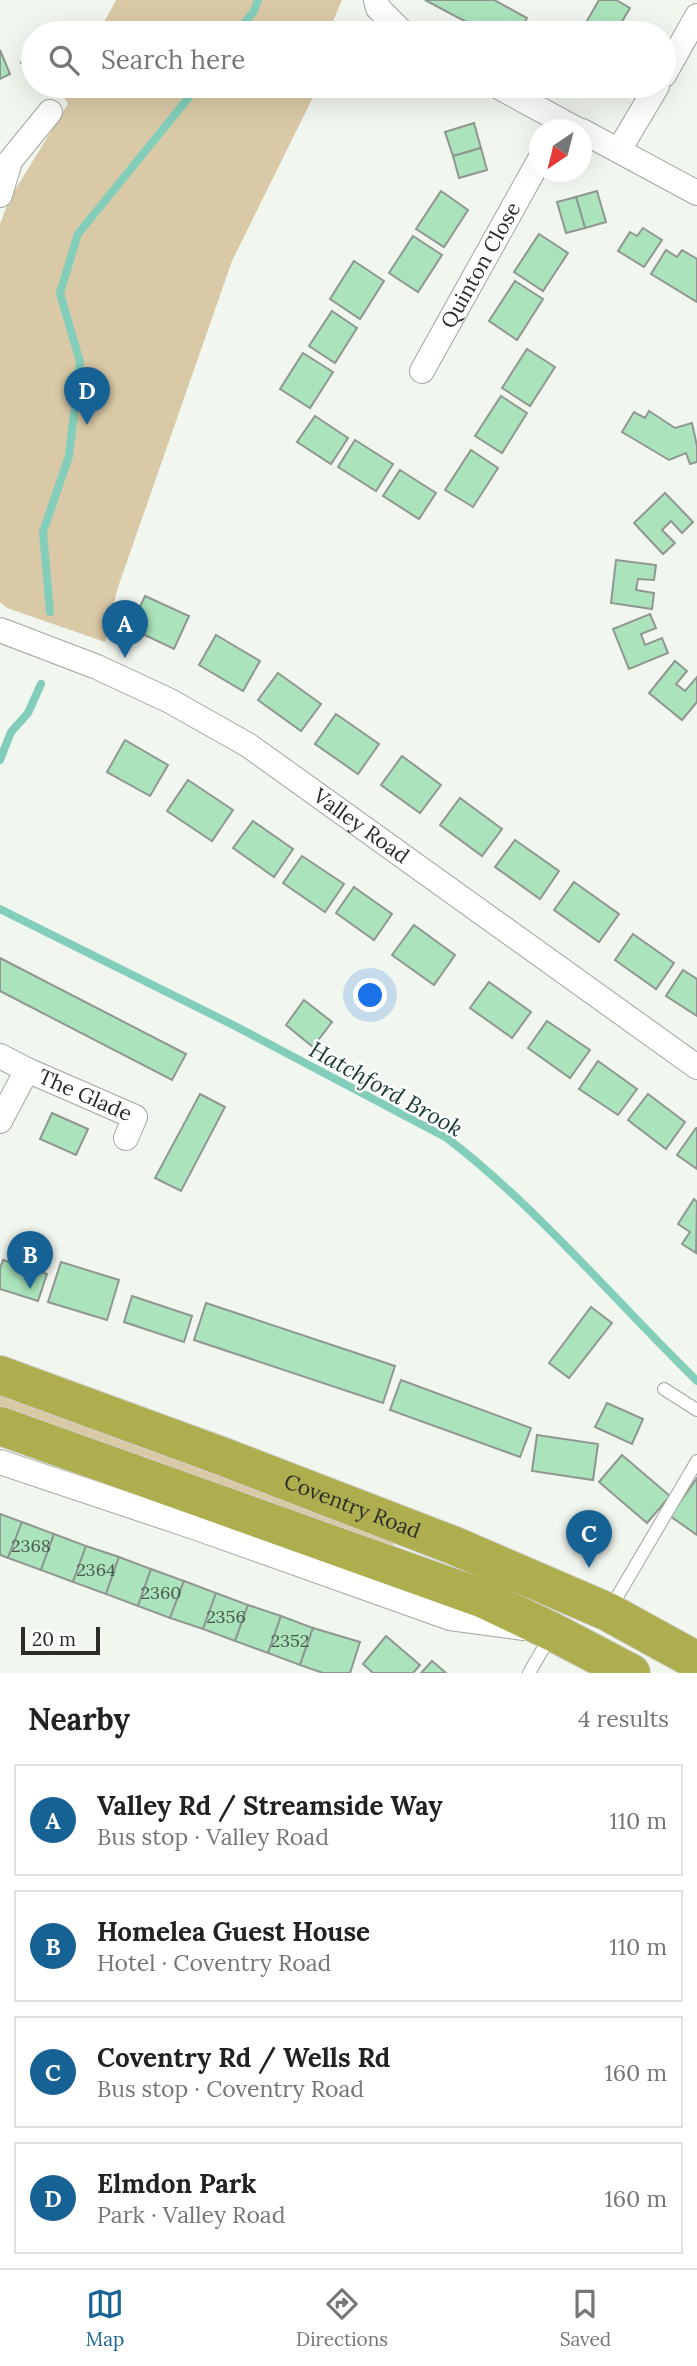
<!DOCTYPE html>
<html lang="en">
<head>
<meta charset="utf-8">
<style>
  body { margin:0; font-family:Lora,serif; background:#f2f2f2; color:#222 }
  .compass { position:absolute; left:529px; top:119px; width:63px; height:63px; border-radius:50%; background:#fff; box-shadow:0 7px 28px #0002; rotate:215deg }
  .scale { position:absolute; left:21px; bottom:18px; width:79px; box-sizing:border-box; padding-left:7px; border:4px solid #2b2c29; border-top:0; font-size:19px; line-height:24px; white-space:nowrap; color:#2b2c29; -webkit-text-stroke:5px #fff; paint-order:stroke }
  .you { position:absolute; left:371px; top:996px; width:24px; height:24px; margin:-18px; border:5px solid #fff; border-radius:50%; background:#1a73e8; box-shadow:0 0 0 10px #1a73e833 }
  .badge { display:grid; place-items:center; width:46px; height:46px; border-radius:50%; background:#166295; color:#fff; font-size:23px; font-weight:700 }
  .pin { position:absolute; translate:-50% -58px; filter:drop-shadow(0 2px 4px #0008) }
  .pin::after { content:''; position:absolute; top:37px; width:24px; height:21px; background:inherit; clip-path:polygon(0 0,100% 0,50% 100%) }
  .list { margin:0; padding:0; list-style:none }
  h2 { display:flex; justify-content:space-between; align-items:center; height:91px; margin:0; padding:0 28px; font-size:30px }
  h2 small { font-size:23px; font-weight:400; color:#767676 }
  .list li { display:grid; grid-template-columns:46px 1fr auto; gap:21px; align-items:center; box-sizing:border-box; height:112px; margin:0 14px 14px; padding:0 14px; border:2px solid #e0e0e0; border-radius:0px }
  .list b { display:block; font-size:26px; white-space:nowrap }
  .list p { margin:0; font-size:23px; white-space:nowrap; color:#767676 }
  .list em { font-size:23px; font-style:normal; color:#767676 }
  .icon { flex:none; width:38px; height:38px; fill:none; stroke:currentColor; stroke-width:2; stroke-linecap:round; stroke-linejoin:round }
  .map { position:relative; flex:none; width:697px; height:1673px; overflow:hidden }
  .search { position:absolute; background:#fff; box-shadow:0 7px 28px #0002; left:21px; right:21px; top:21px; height:77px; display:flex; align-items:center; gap:18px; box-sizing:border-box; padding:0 24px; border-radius:38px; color:#767676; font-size:26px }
  .sheet { height:595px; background:#fff }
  nav { display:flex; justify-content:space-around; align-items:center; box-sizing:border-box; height:98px; border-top:2px solid #e0e0e0; background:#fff; font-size:19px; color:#767676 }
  nav a { display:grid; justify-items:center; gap:4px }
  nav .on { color:#166295 }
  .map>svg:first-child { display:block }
</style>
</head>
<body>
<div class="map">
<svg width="697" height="1673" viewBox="0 0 697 1673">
  <rect width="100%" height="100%" fill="#f1f6ee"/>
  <g fill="#d9c9a6">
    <path d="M116,0H342L328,33H98Z"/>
    <path d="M69,86H310L315,93L232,261L117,590L105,642L7,608L0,602V224L10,198L68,104L63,95Z"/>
    <path d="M0,1391L396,1536L392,1548L0,1411Z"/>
  </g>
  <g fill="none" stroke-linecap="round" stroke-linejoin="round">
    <g stroke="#82cebb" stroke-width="8">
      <path d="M237,33L254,11L258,0"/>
      <path d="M50,612L43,532L69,456L80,362L60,293L78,234L198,86"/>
      <path d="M0,760L11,732L28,713L41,684"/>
      <path d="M0,909L235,1026L447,1138C539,1209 614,1300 697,1381"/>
    </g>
  </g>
  <g fill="#abe4bc" stroke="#909792" stroke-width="2">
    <path d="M425,0H494L527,18L519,33H487Z"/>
    <path d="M599,0H616L630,8L615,33H580Z"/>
    <path d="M33,36V68L21,63Z"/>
    <path d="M0,50L10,74L0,79Z"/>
    <path d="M474,123L481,148L453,156L445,132Z"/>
    <path d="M481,148L487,170L459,178L453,156Z"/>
    <path d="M441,191L468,210L444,247L416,229Z"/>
    <path d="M597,191L606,222L585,228L576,197Z"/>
    <path d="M576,197L585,228L566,233L557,202Z"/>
    <path d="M643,228L662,240L644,267L618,251L630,232L637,236Z"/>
    <path d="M539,234L568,253L543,291L514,272Z"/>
    <path d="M413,236L442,255L418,292L389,273Z"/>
    <path d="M666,250L677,257L682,250L697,259V302L651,274Z"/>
    <path d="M354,261L384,281L360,319L330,299Z"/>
    <path d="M515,281L543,299L517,340L489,321Z"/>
    <path d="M332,311L357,328L335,363L309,346Z"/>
    <path d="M527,349L555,367L530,406L502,388Z"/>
    <path d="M303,353L333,372L310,408L280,389Z"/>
    <path d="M501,396L527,413L502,453L475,436Z"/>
    <path d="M649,411L675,428L692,423L697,446V462L690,464L686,453L669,460L622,432L634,412L645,418Z"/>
    <path d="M315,416L348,438L331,464L297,442Z"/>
    <path d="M355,440L393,464L376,491L338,467Z"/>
    <path d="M471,450L498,468L473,507L445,490Z"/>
    <path d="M400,470L436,493L419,519L383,496Z"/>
    <path d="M665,493L693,522L682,533L671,521L662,530L675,543L663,554L634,523Z"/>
    <path d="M616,560L656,565L654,580L638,579L636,590L654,593L652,609L611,603Z"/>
    <path d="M145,596L189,616L174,649L130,628Z"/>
    <path d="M650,614L656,628L641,634L645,645L662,638L668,653L629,669L613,629Z"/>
    <path d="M216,635L260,661L243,691L199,665Z"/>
    <path d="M675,661L687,671L676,684L685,691L697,677V702L682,720L649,693Z"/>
    <path d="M278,673L321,704L301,731L258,700Z"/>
    <path d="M336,714L379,744L358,774L315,744Z"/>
    <path d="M125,740L168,765L150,796L107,772Z"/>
    <path d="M402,756L441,785L420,813L381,785Z"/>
    <path d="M188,780L233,810L212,841L167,811Z"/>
    <path d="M460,798L502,829L482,856L440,825Z"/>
    <path d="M253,821L293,849L274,877L233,848Z"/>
    <path d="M515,840L559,871L540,899L495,867Z"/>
    <path d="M302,856L344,884L325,912L283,883Z"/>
    <path d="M574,882L619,914L599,942L554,910Z"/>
    <path d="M354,887L392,914L374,940L336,913Z"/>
    <path d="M414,925L455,955L434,985L392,955Z"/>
    <path d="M633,934L674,963L656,989L615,960Z"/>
    <path d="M0,958L186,1054L172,1080L0,991Z"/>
    <path d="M683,970L697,979V1016L666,996Z"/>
    <path d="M489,982L531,1012L512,1038L470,1008Z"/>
    <path d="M304,1000L332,1022L313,1047L286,1025Z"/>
    <path d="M547,1021L590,1050L570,1078L528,1048Z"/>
    <path d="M598,1061L637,1089L618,1115L579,1089Z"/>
    <path d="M200,1094L225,1107L181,1191L155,1178Z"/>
    <path d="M648,1094L685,1122L666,1149L628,1120Z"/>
    <path d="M52,1113L88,1129L76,1155L40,1139Z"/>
    <path d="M696,1128H697V1169L677,1155Z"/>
    <path d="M694,1199L697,1202L696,1253L682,1244L690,1232L678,1224Z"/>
    <path d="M3,1260L47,1274L38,1301L0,1289V1269Z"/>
    <path d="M61,1262L119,1280L107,1320L48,1302Z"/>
    <path d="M132,1296L192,1316L184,1342L124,1322Z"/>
    <path d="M206,1303L395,1366L383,1403L194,1340Z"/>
    <path d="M591,1307L612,1323L569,1378L549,1363Z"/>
    <path d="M401,1380L531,1428L520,1457L390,1410Z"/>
    <path d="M607,1403L643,1419L632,1444L595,1427Z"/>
    <path d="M537,1435L598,1444L593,1480L532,1471Z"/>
    <path d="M622,1455L670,1496L647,1523L599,1482Z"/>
    <path d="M697,1478V1535L670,1516Z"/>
    <path d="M0,1514L22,1522L8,1558L0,1555Z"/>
    <path d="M22,1522L54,1534L41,1570L8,1558Z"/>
    <path d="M54,1534L86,1546L73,1582L41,1570Z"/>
    <path d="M86,1546L119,1557L106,1594L73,1582Z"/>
    <path d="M119,1557L151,1569L138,1606L106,1594Z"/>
    <path d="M151,1569L184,1581L170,1618L138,1606Z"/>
    <path d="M184,1581L216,1593L203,1629L170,1618Z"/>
    <path d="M216,1593L248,1605L235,1641L203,1629Z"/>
    <path d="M248,1605L281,1616L268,1653L235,1641Z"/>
    <path d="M281,1616L313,1628L300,1665L268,1653Z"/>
    <path d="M313,1628L360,1642L350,1673H323L300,1665Z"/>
    <path d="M386,1636L420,1665L413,1673H373L363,1664Z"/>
    <path d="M432,1661L446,1673H421Z"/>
  </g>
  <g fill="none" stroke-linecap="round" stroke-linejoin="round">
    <g stroke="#a1a69e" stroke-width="14">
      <g id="service">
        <path d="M664,1389L697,1410"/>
        <path d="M610,1609L697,1461"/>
        <path d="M529,1673L551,1635"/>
      </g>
    </g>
    <g stroke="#a1a69e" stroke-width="26">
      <g id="minor">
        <path d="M376,0L378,8L403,33"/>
        <path d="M664,75L697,16"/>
        <path d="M497,86L578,130"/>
        <path d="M582,131L697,193"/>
        <path d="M619,150L657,86"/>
        <path d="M0,195L10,161L50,112"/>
        <path id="s1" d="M422,371L540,159"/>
        <path id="s2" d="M0,630L97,667L170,701L248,745L697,1067"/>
        <path d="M0,1056L27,1070"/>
        <path id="s3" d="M0,1121L27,1070L135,1117L126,1138"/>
        <path d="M0,1462L197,1528L450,1618L524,1628"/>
      </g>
    </g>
    <g stroke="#d0d1d0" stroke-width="40">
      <g id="trunk">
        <path id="s4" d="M0,1375L224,1457L455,1546L608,1612L697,1661"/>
        <path d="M0,1426L484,1599L553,1632L631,1673"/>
      </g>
    </g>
    <use href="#service" stroke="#fff" stroke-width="12"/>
    <use href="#minor" stroke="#fff" stroke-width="24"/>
    <use href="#trunk" stroke="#afae4f" stroke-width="38"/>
  </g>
  <g text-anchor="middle" stroke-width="5" stroke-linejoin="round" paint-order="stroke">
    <g font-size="18" fill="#4b5a4e">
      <text x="31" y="1552">2368</text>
      <text x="96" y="1576">2364</text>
      <text x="161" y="1599">2360</text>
      <text x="226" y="1623">2356</text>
      <text x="290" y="1647">2352</text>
    </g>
    <g font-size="21" fill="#2b2c29" stroke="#fff">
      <text dy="7" stroke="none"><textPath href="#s1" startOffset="121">Quinton Close</textPath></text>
      <text dy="7" stroke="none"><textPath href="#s2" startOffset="413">Valley Road</textPath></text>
      <text dy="7" stroke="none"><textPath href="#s3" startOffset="121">The Glade</textPath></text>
      <text dy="7" stroke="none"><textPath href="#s4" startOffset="376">Coventry Road</textPath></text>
    </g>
    <g font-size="23" font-style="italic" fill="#173b33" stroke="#fff">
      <text transform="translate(386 1089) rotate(29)" y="8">Hatchford Brook</text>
    </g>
  </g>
</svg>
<svg class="compass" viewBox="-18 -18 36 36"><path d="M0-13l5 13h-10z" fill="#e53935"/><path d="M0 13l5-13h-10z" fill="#767676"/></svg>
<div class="scale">20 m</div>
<div class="you"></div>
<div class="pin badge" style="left:125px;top:658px">A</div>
<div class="pin badge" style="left:30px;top:1289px">B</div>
<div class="pin badge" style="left:589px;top:1568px">C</div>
<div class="pin badge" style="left:87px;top:425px">D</div>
<div class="search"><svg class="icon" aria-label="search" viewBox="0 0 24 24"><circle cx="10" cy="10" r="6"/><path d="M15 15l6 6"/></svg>Search here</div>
</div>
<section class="sheet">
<h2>Nearby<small>4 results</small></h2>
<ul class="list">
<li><span class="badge">A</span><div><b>Valley Rd / Streamside Way</b><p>Bus stop · Valley Road</p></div><em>110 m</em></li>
<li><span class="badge">B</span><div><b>Homelea Guest House</b><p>Hotel · Coventry Road</p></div><em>110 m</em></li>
<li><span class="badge">C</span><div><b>Coventry Rd / Wells Rd</b><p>Bus stop · Coventry Road</p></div><em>160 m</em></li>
<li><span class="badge">D</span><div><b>Elmdon Park</b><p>Park · Valley Road</p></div><em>160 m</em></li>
</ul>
</section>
<nav>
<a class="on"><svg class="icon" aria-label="map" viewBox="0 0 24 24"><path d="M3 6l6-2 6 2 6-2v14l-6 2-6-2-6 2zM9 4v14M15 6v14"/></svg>Map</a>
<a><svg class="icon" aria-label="directions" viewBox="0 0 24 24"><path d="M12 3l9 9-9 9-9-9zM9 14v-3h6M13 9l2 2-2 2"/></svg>Directions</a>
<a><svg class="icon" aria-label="saved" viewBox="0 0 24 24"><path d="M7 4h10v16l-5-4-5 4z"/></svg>Saved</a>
</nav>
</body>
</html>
